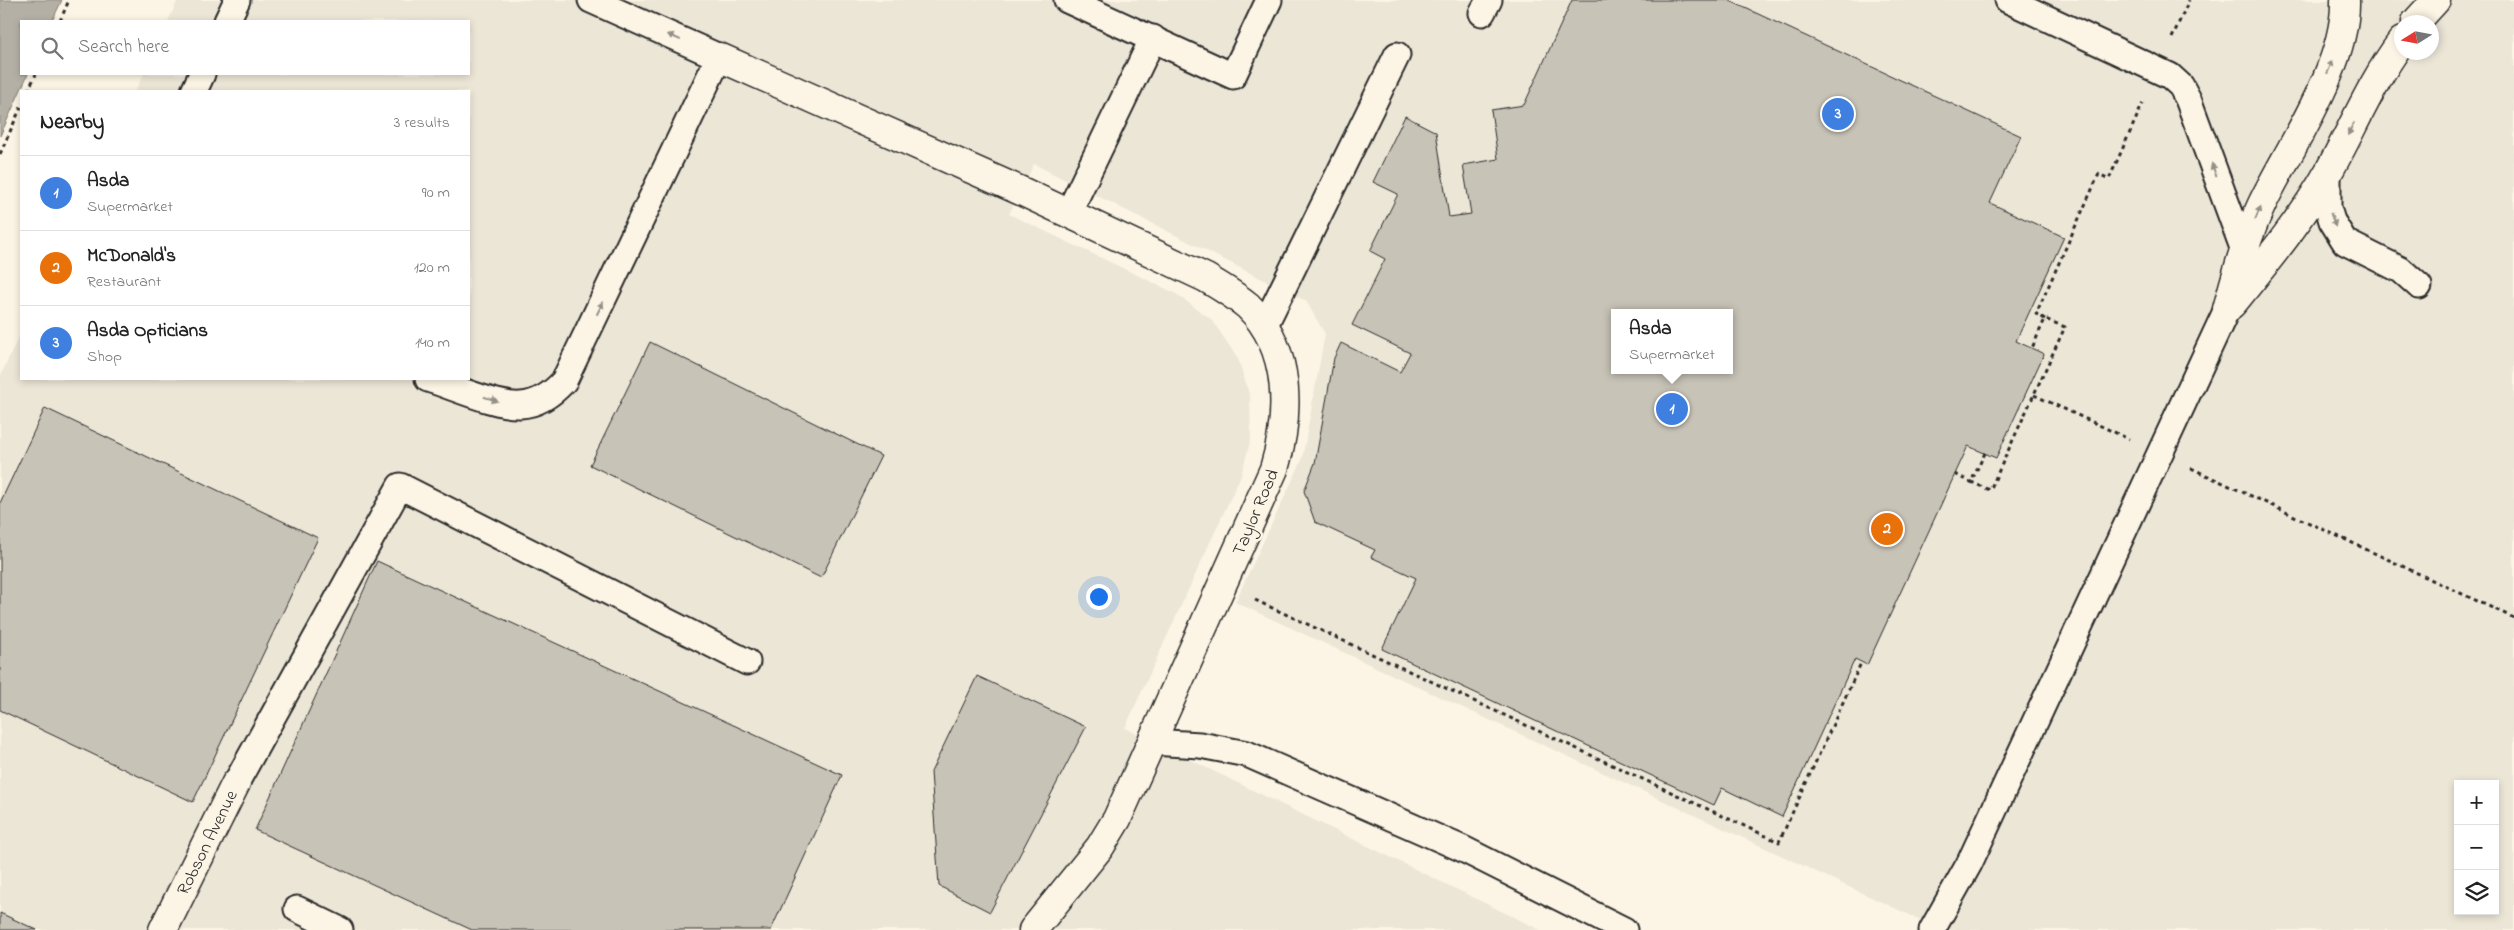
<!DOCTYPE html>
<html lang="en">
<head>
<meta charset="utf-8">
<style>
  body { margin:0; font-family:"Indie Flower",sans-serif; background:#f2f2f2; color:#222 }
  .controls { position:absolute; right:15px; bottom:15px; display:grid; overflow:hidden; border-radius:0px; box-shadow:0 2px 8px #0003 }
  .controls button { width:45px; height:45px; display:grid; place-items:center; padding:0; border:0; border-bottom:1px solid #e0e0e0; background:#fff; color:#222; font:25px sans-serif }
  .compass { position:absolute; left:2394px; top:15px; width:45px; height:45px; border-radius:50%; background:#fff; box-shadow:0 2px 8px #0003; rotate:259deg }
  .you { position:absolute; left:1098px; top:596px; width:18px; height:18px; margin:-12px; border:4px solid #fff; border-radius:50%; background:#1a73e8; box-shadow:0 0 0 8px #1a73e833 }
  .badge { display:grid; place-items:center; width:32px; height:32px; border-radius:50%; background:#2b2b2b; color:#fff; font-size:16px; font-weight:700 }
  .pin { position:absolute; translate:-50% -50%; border:2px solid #fff; box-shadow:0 1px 5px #0006 }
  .popup { position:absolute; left:1611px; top:309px; width:122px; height:65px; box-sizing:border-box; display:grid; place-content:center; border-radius:0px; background:#fff; filter:drop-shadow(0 1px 4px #0005); font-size:16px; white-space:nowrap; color:#767676 }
  .popup b { font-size:19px; color:#222 }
  .popup::after { content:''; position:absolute; left:50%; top:100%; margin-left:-10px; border:10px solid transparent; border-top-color:#fff }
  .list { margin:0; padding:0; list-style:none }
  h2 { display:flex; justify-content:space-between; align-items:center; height:65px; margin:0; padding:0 20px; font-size:21px }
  h2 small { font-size:16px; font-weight:400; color:#767676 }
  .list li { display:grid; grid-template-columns:32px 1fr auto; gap:15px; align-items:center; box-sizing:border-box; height:75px; padding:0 20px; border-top:1px solid #e0e0e0 }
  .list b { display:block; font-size:19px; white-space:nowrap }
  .list p { margin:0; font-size:16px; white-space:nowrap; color:#767676 }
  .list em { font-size:16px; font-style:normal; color:#767676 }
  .icon { flex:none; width:28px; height:28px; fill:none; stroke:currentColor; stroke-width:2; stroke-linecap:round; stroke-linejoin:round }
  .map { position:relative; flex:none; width:2514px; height:930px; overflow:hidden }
  .search { position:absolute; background:#fff; box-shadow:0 2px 8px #0003; left:20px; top:20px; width:450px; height:55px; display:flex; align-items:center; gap:12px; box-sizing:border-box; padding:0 18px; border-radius:0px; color:#767676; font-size:19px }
  .panel { position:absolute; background:#fff; box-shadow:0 2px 8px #0003; left:20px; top:90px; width:450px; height:290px; border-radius:0px }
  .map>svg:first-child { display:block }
</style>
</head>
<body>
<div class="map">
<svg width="2514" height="930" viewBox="0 0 2514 930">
  <rect width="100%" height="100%" fill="#fcf5e5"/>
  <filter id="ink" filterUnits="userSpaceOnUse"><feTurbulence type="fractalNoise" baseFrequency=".02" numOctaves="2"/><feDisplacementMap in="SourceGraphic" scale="10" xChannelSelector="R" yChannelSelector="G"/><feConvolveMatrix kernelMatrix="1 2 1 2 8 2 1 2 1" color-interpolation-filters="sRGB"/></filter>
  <g filter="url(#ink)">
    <path fill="#ece6d7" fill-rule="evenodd" d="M178,0H2514V930H1942L1235,602L1302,460L1325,334L1306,301L1034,164L1009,214L1175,293L1212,320L1238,359L1250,397L1251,439L1241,475L1125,728L1540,930H0V377L21,332V379H469V91H135L144,74H469V21H168ZM2402,22H2432V52H2402ZM1614,313H1730V370H1614ZM2458,784H2495V911H2458Z"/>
    <path fill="#b4b0a5" stroke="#7d7b74" d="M0,0H62L52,21H21V74H28L0,136Z"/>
    <g fill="#c8c3b7" stroke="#2b2b2b" fill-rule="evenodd">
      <path d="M1572,0H1728L2021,136L1990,203L2064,237L2016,341L2044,354L1996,458L1968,446L1867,665L1855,659L1782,817L1722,788L1714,805L1382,649L1416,578L1371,557L1375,550L1315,522L1304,491L1315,463L1334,358L1341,343L1400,372L1410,353L1352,325L1385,259L1370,251L1398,194L1373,182L1405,116L1436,132L1449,217L1471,214L1463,165L1498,159L1491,110L1524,105ZM1614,313H1730V370H1614Z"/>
      <path d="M650,342L881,456L821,578L590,465Z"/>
      <path d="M45,408L318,538L193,802L0,710V503Z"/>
      <path d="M377,561L842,775L771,930H472L255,830Z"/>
      <path d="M977,676L1086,727L990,912L939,886L931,772Z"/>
      <path d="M0,913L37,930H0Z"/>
    </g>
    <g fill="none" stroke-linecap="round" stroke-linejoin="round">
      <g stroke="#2b2b2b" stroke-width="29">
        <g id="lane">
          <path d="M1067,0L1233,76L1269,0"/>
          <path d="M2008,0L2170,76L2181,86L2188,99L2243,248"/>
          <path d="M1482,13L1489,0"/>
          <path d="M227,21L237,0"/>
          <path d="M194,91L202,74"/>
          <path d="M2328,172V208L2332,221L2345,242L2401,270L2419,286"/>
          <path d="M1068,214L1153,38"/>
          <path d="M1264,327L1397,55"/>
          <path d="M428,379C451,386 498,407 521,405C538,404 553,393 564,381L719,57L591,0"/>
          <path d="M1152,742L1200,745L1247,754L1463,849L1624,930"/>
          <path d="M236,783L400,486L747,662"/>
          <path d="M297,909L340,930"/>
          <path d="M1932,930L1969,864L2227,309"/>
        </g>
      </g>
      <g stroke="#2b2b2b" stroke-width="31">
        <g id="street">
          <path d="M2416,22L2436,0"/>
          <path d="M719,57L1021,191L1206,278C1221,287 1235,295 1248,306C1292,349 1290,416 1274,469L1117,819L1100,847L1033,930"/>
          <path d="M2232,304C2267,261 2302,219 2329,171C2353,128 2372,81 2402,41"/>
          <path d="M2227,309C2237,273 2246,238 2262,204C2290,146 2347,65 2345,0"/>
          <path id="s1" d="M163,930L236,783"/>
        </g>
      </g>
      <g stroke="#2b2b2b" stroke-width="3" stroke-dasharray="4 4" stroke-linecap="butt">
        <path d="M60,21L69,0"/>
        <path d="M2172,38L2189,0"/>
        <path d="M28,91L36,74"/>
        <path d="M0,154L21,107"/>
        <path d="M2045,319L2036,314L2099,174L2109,179L2143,103"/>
        <path d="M2034,395L2129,439"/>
        <path d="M1985,453L1971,482L1990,490L2065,327L2045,319L2032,348"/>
        <path d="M2191,468L2514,618"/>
        <path d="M1955,474L1971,482"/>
        <path d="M1255,600L1779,842L1861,663"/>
      </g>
      <use href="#lane" stroke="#fcf5e5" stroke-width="25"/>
      <use href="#street" stroke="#fcf5e5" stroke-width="28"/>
    </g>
    <defs><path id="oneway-solid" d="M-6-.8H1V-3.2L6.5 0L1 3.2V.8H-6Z" transform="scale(1.25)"/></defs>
    <g fill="#949088">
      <use href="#oneway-solid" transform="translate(674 37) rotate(-156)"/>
      <use href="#oneway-solid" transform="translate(2330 67) rotate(-67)"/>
      <use href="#oneway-solid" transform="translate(2351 129) rotate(118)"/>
      <use href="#oneway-solid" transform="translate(2214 170) rotate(-110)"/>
      <use href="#oneway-solid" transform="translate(2258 213) rotate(-67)"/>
      <use href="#oneway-solid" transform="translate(2333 220) rotate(70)"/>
      <use href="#oneway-solid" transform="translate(600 308) rotate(-64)"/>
      <use href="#oneway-solid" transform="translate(491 399) rotate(18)"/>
    </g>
  </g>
  <g text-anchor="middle" stroke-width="5" stroke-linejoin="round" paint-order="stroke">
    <g font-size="18" fill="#2b2b2b" stroke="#fcf5e5">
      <text transform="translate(1255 512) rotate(-67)" y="6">Taylor Road</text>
      <text dy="6" stroke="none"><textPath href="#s1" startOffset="98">Robson Avenue</textPath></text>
    </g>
  </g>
</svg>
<div class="controls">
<button>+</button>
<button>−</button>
<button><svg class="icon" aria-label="layers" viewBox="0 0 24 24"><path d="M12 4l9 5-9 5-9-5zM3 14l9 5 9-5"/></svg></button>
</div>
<svg class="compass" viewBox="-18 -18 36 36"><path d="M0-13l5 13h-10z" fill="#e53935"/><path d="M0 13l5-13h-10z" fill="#767676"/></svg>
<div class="you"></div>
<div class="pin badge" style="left:1672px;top:409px;background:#3f7fe0">1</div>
<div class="popup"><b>Asda</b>Supermarket</div>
<div class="pin badge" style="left:1887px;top:529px;background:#e8710a">2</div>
<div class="pin badge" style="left:1838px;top:114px;background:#3f7fe0">3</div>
<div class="search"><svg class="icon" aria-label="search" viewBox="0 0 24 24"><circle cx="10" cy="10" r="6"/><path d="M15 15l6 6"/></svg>Search here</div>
<section class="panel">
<h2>Nearby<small>3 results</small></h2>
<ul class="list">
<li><span class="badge" style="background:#3f7fe0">1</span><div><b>Asda</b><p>Supermarket</p></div><em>90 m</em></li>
<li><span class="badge" style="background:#e8710a">2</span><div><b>McDonald's</b><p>Restaurant</p></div><em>120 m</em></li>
<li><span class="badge" style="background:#3f7fe0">3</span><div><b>Asda Opticians</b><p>Shop</p></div><em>140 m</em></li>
</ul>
</section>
</div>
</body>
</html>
